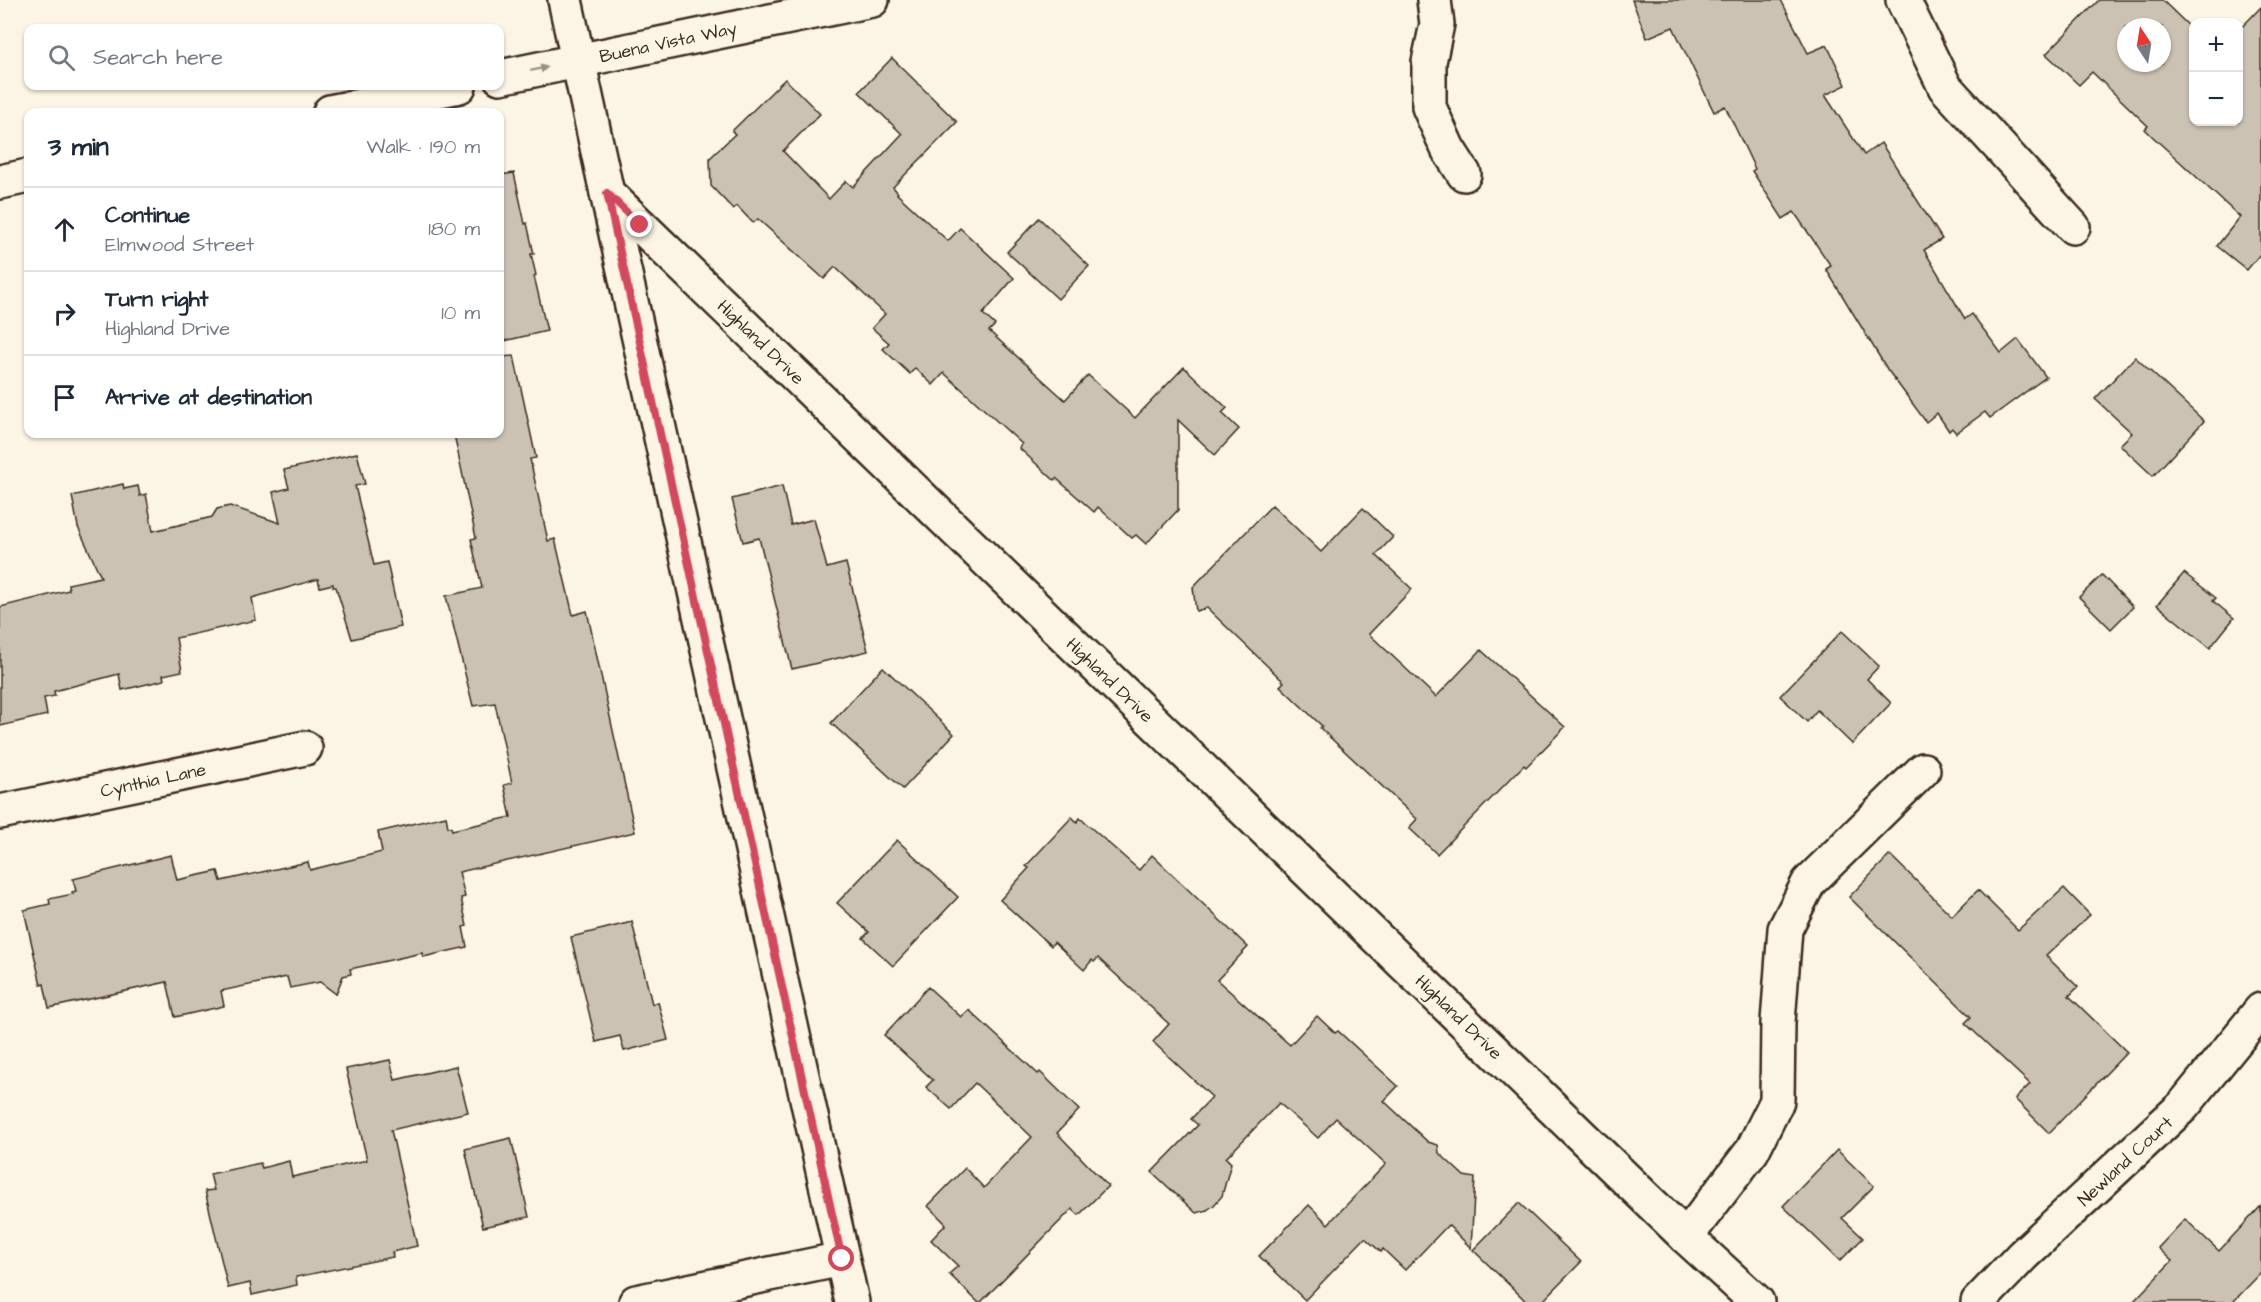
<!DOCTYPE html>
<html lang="en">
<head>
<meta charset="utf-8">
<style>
  body { margin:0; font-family:"Architects Daughter",sans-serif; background:#f6f6f7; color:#1f2937 }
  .controls { position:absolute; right:18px; top:18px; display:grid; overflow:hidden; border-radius:12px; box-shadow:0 2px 4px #0004 }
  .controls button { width:54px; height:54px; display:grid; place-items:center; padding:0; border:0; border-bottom:2px solid #e0e1e3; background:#fff; color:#1f2937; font:30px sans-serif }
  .compass { position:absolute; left:2117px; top:18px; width:54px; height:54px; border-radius:50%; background:#fff; box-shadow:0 2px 4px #0004; rotate:348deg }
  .stop { position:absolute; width:18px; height:18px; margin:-14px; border:4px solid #d1495b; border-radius:50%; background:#fff }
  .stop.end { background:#d1495b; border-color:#fff; box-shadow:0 2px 6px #0008 }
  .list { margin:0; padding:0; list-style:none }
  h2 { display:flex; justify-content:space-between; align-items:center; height:78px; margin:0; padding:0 24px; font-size:26px }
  h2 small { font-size:20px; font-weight:400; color:#747a83 }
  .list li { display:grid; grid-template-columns:39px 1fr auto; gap:18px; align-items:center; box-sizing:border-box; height:84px; padding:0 24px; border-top:2px solid #e0e1e3 }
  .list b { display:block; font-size:22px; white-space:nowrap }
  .list p { margin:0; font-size:20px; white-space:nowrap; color:#747a83 }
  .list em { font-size:20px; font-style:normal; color:#747a83 }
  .icon { flex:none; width:33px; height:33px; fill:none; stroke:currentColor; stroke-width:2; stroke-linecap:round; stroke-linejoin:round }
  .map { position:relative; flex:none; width:2261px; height:1302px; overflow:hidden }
  .search { position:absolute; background:#fff; box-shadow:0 2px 4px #0004; left:24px; top:24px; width:480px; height:66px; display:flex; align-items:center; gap:15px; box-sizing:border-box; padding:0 21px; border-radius:12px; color:#747a83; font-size:22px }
  .panel { position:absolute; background:#fff; box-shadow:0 2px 4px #0004; left:24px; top:108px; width:480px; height:330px; border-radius:12px }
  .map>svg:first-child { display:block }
</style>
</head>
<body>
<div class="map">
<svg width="2261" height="1302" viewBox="0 0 2261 1302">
  <rect width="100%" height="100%" fill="#fcf5e5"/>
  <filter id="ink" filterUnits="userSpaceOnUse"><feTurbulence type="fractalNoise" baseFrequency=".0167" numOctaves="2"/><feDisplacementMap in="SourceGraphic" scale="12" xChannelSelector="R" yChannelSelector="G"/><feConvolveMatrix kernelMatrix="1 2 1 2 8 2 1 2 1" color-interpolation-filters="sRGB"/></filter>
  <g filter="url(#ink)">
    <g fill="#ccc2b3" stroke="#3b2a1e" stroke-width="1.5" fill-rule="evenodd">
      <path d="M1632,0H1781L1808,53L1827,45L1846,85L1825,95L1864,155L1881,143L1942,239L1924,250L1965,319L1972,314L2001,353L2018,339L2046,377L1990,418L1985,412L1956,433L1952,428L1949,431L1937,413L1926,422L1887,369L1826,269L1831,266L1794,212L1783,219L1752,171L1755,169L1725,106L1714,112L1673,27L1647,38Z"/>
      <path d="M2099,0H2162L2193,30V122H2238V31L2261,7V253L2247,270L2217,246L2240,217L2153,137L2145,129L2148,126L2092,72L2079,85L2046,54ZM2126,27H2162V63H2126Z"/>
      <path d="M892,58L957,122L893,187L898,193L897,194L948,241L960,228L1014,278L983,314L995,325L989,331L1065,400L1088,375L1135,418L1184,367L1227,408L1222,413L1239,429L1215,455L1178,420V510L1146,544L1136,535L1132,538L1098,507L1094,512L1056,478L1054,480L1019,448L1022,444L944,373L933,385L915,368L910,374L883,349L889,343L872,328L885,314L835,267L824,279L758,219L753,223L737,206L733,209L711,186L710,158L735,134L732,131L785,79L820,114L783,151L829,199L846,181L853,187L902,134L859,92Z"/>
      <path d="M514,173L525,224L527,223L534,254H531L536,275L534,276L547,331L504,341L500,319V175Z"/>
      <path d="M1039,218L1089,266L1058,299L1007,252Z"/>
      <path d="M514,356L536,458L530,459L548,541L555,539L573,615L587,611L635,832L459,872L465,897L461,898L467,926L463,927L467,947L423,957L422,953L350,969L351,974L343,976L336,994L320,982L290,988L287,977L221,991L224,1006L175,1017L167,982L49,1008L44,984L41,985L24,910L50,904L49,899L73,894L72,892L76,891L73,879L171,855L177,880L218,871L221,881L308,862L310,870L382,852L378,832L446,816L448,827H451L452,830L511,817L504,785L512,783L495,703L473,706L446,596L482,588L471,539L476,538L454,434H500V357Z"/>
      <path d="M2135,357L2204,421L2153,476L2120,445L2132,433L2095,399Z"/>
      <path d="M357,453L365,484L355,486L374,565L387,562L401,627L352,639L336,587H333V584L320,587L318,579L252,598L256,620L176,638L182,671L163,675L164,680L122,690L119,674L54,691L55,696L44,698L47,715L0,726V607L69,590L68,584L101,577L78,527L72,496L123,484L124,489L138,486L140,496L146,494L153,531L212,517L217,509L230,506L280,523L273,492L289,488L284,470Z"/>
      <path d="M782,486L791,525L814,519L827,568L846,563L868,651L792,669L759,538L743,542L732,499Z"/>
      <path d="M1272,505L1321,552L1363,508L1393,537L1376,555L1412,589L1369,634L1436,697L1481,650L1565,727L1526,767L1524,765L1437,854L1409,828L1417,819L1320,728L1322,726L1280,686L1284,682L1207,608L1196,611L1193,587Z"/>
      <path d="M2184,573L2216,598L2213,601L2234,618L2210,648L2157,605Z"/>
      <path d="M2102,575L2133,607L2111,629L2079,597Z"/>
      <path d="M1842,631L1879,666L1867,679L1891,703L1852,744L1817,710L1807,722L1780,696Z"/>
      <path d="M883,667L954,734L903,789L831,723Z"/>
      <path d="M1072,817L1077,822L1080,818L1139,870L1152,855L1248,947L1217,980L1290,1045L1317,1016L1335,1033L1338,1031L1398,1086L1384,1101L1428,1142L1438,1145L1439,1153L1464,1176L1475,1178L1471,1248L1448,1225L1405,1270L1383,1249L1381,1252L1365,1238L1305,1300L1259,1256L1309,1205L1328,1224L1386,1164L1336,1118L1318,1138L1279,1103L1226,1158L1231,1163L1222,1196L1214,1205L1207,1210L1196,1213L1152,1172L1198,1125L1191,1119L1212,1097L1153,1042L1169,1024L1098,958L1094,962L1092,960L1084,970L1054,942L1051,946L1000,900L1029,868L1026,866Z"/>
      <path d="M897,840L958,897L893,966L863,938L869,932L837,903Z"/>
      <path d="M1890,855L1952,916L1978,890L2018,930L2064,888L2090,915L2046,956L2078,987L2069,996L2127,1052L2049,1133L2015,1099L2030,1084L1965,1023L1971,1017L1849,897Z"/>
      <path d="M632,922L652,1004L658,1002L668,1040L624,1051L620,1036L596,1042L571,937Z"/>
      <path d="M928,987L961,1017L969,1010L1038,1074L1040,1072L1079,1110L1057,1133L1108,1186L1079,1215L1072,1209L981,1302H978L949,1274L958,1266L931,1240L946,1224L928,1206L965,1168L984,1188L1032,1137L975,1083L951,1109L926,1087L933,1080L884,1035Z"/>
      <path d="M390,1060L395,1080L456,1066L468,1112L391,1130L417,1246L392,1252L393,1257L296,1277L297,1285L252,1295L250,1283L228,1288L205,1191L214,1190L210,1174L260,1163L262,1168L289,1161L292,1177L367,1160L346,1069Z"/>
      <path d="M511,1138L529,1217L483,1227L465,1149Z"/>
      <path d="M1837,1150L1874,1186L1842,1218L1863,1238L1840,1261L1783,1206Z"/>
      <path d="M1519,1203L1581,1262L1542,1302H1527L1473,1250Z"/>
      <path d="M2261,1206V1273L2233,1302H2133L2172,1261L2158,1248L2185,1219L2219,1251Z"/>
    </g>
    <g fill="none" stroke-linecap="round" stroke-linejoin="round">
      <g stroke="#3b2a1e" stroke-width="38">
        <g id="minor">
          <path d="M565,0L607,193L1686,1237L1757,1302"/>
          <path d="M1434,0L1437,24L1429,62V107L1448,149L1464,174"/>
          <path d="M1903,0L1945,87L2073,227"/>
          <path d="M500,77L872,0"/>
          <path d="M330,112L459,86"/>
          <path d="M0,182L28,176"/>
          <path d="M607,193L852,1302"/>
          <path d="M0,812L305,748"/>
          <path d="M1686,1237L1752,1151L1777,1101L1778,1022L1785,929L1809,882L1923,770"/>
          <path d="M636,1302L842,1259"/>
          <path d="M1978,1302L2023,1255L2183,1106L2261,1010"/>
        </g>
      </g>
      <use href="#minor" stroke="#fcf5e5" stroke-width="33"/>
    </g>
    <defs><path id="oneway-solid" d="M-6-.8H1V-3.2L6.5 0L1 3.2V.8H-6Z" transform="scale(1.5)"/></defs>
    <use fill="#9c9082" href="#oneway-solid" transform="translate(539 69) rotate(-12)"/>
  </g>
  <g fill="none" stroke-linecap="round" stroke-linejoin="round" filter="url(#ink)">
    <path stroke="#d1495b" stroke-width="8" d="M640,225L607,193L842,1259"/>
  </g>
  <g text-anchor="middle" stroke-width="5" stroke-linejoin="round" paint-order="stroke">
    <g font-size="18" fill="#3b2a1e" stroke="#fcf5e5">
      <text transform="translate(668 42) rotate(-12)" y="6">Buena Vista Way</text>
      <text transform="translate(761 342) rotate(44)" y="6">Highland Drive</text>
      <text transform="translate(1110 680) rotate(44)" y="6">Highland Drive</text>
      <text transform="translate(153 780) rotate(-12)" y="6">Cynthia Lane</text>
      <text transform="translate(1459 1017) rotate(44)" y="6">Highland Drive</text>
      <text transform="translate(2125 1161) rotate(-43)" y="6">Newland Court</text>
    </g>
  </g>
</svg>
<div class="controls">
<button>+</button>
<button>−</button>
</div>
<svg class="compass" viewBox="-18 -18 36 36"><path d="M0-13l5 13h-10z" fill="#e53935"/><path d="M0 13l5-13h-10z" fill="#747a83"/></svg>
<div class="stop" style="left:842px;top:1259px"></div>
<div class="stop end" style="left:640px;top:225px"></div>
<div class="search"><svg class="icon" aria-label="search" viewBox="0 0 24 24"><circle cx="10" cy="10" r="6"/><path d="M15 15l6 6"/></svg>Search here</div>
<section class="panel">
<h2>3 min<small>Walk · 190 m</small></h2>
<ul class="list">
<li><svg class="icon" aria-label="ahead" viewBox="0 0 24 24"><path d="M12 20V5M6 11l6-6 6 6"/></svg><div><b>Continue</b><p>Elmwood Street</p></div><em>180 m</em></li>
<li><svg class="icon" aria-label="right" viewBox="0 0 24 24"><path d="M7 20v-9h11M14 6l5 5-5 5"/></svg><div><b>Turn right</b><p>Highland Drive</p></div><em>10 m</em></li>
<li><svg class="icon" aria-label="arrive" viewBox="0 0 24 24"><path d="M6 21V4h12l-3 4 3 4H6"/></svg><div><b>Arrive at destination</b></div></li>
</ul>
</section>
</div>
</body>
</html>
